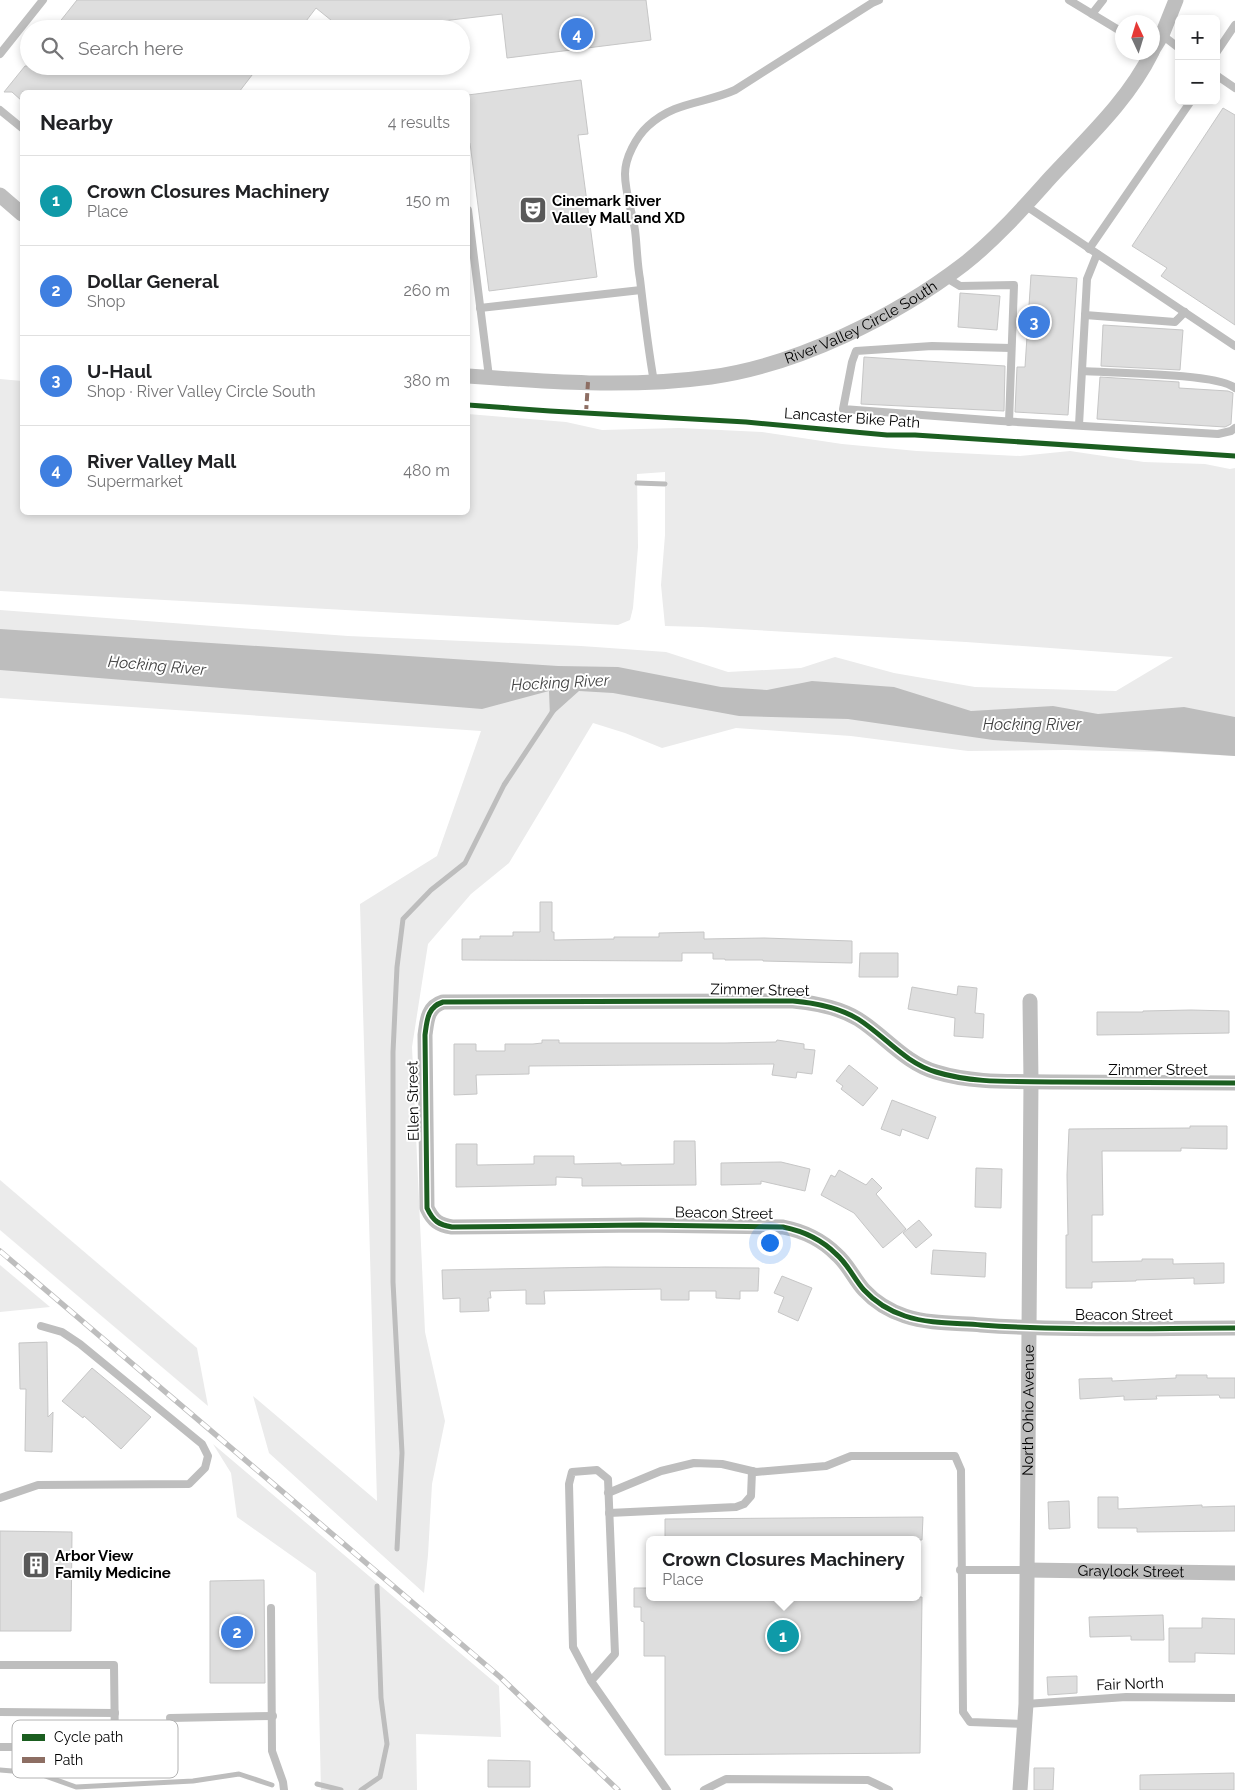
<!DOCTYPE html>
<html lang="en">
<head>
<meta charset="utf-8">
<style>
  body { margin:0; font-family:Raleway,sans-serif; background:#f6f6f6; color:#202124 }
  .controls { position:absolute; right:15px; top:15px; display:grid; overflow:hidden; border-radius:8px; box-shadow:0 2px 8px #0003 }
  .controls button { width:45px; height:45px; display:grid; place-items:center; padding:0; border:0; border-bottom:1px solid #e0e0e0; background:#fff; color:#202124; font:25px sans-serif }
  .compass { position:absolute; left:1115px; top:15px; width:45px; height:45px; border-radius:50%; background:#fff; box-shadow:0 2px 8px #0003; rotate:356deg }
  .you { position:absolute; left:769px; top:1242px; width:18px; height:18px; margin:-12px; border:4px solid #fff; border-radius:50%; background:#1a73e8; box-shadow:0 0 0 8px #1a73e833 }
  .badge { display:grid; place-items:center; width:32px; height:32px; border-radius:50%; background:#595959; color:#fff; font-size:16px; font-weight:700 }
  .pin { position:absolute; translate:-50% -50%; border:2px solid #fff; box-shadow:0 1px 5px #0006 }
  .popup { position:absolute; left:646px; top:1536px; width:275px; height:65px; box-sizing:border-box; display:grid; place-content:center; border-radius:8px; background:#fff; filter:drop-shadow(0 1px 4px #0005); font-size:16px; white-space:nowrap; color:#757577 }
  .popup b { font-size:19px; color:#202124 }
  .popup::after { content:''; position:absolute; left:50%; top:100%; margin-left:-10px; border:10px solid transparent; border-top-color:#fff }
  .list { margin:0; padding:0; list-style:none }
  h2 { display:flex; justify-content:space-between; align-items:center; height:65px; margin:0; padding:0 20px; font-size:21px }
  h2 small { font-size:16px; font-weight:400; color:#757577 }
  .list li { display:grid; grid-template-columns:32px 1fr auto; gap:15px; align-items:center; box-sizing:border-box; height:90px; padding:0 20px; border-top:1px solid #e0e0e0 }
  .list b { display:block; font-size:19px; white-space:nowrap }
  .list p { margin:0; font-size:16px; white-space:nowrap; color:#757577 }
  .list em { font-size:16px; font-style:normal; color:#757577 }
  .icon { flex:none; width:28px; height:28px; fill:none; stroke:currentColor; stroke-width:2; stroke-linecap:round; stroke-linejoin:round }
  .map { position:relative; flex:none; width:1235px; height:1790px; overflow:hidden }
  .search { position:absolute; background:#fff; box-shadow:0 2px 8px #0003; left:20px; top:20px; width:450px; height:55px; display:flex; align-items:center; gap:12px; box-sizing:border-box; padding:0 18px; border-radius:28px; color:#757577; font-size:19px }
  .panel { position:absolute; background:#fff; box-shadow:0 2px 8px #0003; left:20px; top:90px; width:450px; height:425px; border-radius:8px }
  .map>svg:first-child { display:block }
</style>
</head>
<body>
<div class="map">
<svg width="1235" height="1790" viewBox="0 0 1235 1790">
  <rect width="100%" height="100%" fill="#fff"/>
  <g fill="#ebebeb">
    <path d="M0,379L22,381V512H468V414L566,422L602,430L679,428L762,432L842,444L917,451L1020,456L1070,451L1144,462L1205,464L1230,469L1235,468V756L1159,752L1066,750L968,751L851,736L736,728L662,748L625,733L593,723L509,863L471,894L428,944L412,1047L425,1332L445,1421L432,1484L428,1555L424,1593L269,1453L253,1396L377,1501L360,904L437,856L481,731L0,698V610L348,636L581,646L666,652L728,672L801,668L835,657L894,673L975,687L1116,691L1173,657L966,642L702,627L665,626L661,585L665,535V472L637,474L638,547L633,608L630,620L618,625L0,591Z"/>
    <path d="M0,1180L197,1348L208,1406L0,1230Z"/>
    <path d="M0,1265L50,1307L0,1312Z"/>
    <path d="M213,1444L499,1686L501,1737L416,1734L417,1790H321L316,1573L237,1517L231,1473Z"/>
  </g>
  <path fill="#bdbdbd" d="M0,629L558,666L618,667L721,687L767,690L812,681L894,687L971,711L1053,706L1098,714L1184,707L1235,717V756L993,740L848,719L739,716L613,693L579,691L550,717L549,691L482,709L0,670Z"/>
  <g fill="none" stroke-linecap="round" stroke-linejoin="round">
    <g stroke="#bdbdbd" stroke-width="5">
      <path d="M637,483L665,484"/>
      <path d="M397,1549L402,1453L393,1282V1052L397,967L403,919L431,890L465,863L504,785L553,711"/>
      <path d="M0,1770L37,1773L76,1787L193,1781L239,1774L272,1785"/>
      <path d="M317,1784L341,1790"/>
      <path d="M361,1790L380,1777L387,1744L381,1698L377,1586"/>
    </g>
  </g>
  <g fill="#dedede" stroke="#c6c6c6">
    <path d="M77,0H646L651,40L507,58L502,14L374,29H342L316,8L300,29H54Z"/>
    <path d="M25,66H259L239,92H22V101L12,92H4Z"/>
    <path d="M581,80L588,134L578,135L597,277L489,291L470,143L468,144V95Z"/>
    <path d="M1223,108L1235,115V325L1161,276L1167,268L1132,246Z"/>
    <path d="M1031,275L1077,278L1068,415L1015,412L1017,367H1025Z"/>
    <path d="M960,293L1000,296L997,330L958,327Z"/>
    <path d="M1103,325L1183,330L1180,370L1101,366Z"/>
    <path d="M864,357L1005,366L1004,411L861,404Z"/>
    <path d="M1100,377L1179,382V388L1228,391L1233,393L1231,424L1225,427L1097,419Z"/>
    <path d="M540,902H552V932H554V940L614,939V937H659V933L704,932V939L764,938L852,941V963L763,961V960H725V959H713V953H682V961L462,960V939H480V936H513V932H540Z"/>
    <path d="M860,953H898V977H859Z"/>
    <path d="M958,986L977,988L975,1013L984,1014L983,1038L954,1036L955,1018L908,1009L912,987L957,995Z"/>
    <path d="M1191,1010L1229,1011V1033L1097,1035V1012H1143V1011Z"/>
    <path d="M542,1040H559V1043H725L776,1042L777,1040L804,1044V1049L815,1050L812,1074L797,1072L796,1078L772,1075L774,1064L529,1066V1074L476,1075L477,1094L454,1095V1044H476V1051H505V1044H533L542,1043Z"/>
    <path d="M849,1065L878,1088L863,1106L841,1089L843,1086L836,1081Z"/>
    <path d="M892,1100L936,1117L928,1139L902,1129L900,1136L881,1129Z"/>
    <path d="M1190,1126H1227V1149L1181,1148V1151H1102L1103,1215H1092V1262L1142,1261V1259H1173V1264L1224,1263V1283L1194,1284V1278L1136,1280V1281L1092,1282V1288H1066V1235H1068L1067,1175L1069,1129L1190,1128Z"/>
    <path d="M674,1141H695L696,1185L582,1186V1178L556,1177V1185L456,1187V1144H477V1165L534,1164V1156H574V1164L621,1163V1165L674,1164Z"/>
    <path d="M781,1162L810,1169L805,1191L761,1181V1184L721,1185V1163Z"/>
    <path d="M976,1168L1002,1169L1001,1208L975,1207Z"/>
    <path d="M839,1170L866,1185L872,1178L882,1188L876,1194L906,1229L883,1248L854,1213L821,1195L831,1175L835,1177Z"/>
    <path d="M919,1220L932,1235L916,1248L903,1233Z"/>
    <path d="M933,1250L986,1253L985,1277L931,1274Z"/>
    <path d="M605,1267L759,1268L758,1291H740V1299L716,1298V1291H689V1300H661V1289L544,1291L545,1304H526V1290L490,1291L491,1298H488L489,1311L460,1312V1298L443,1299L442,1270Z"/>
    <path d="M782,1276L812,1288L798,1321L778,1312L784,1297L774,1293Z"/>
    <path d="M47,1342L48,1417L53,1412L52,1452L25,1451L26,1389H20L19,1343Z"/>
    <path d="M92,1368L151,1417L121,1449L84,1416L83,1418L62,1401Z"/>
    <path d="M1176,1375H1207V1378H1235V1398H1220L1219,1395L1156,1396L1157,1399L1124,1400V1396L1080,1399L1079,1379L1112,1378V1381L1176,1378Z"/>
    <path d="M1098,1497H1118V1509L1202,1505V1507L1235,1506V1531L1137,1532V1528H1098Z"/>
    <path d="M1069,1501L1070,1528L1049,1529L1048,1502Z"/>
    <path d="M923,1517L922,1540H665V1519Z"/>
    <path d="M0,1531L72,1532L71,1631H0Z"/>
    <path d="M264,1580L265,1683H210V1581Z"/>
    <path d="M634,1588H649V1597H922L920,1753L665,1755V1656H644V1622L641,1621V1607H634Z"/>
    <path d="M1163,1615L1164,1640H1131V1636L1090,1637L1089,1617Z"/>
    <path d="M1202,1618L1235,1619V1654L1195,1653V1662H1169V1628H1202Z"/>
    <path d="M1077,1676V1693L1048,1695L1047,1677Z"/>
    <path d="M488,1760L530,1761V1787H488Z"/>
    <path d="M1034,1768H1054L1053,1790H1034Z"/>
    <path d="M1234,1773V1790H1140V1775Z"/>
  </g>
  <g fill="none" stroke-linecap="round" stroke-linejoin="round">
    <g stroke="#bebebe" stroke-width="8">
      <path d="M1069,0L1122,32"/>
      <path d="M1092,14L1103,0"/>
      <path d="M1162,35L1179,48"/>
      <path d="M1216,53L1235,25"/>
      <path d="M0,54L43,0"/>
      <path d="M1216,75L1235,88"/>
      <path d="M0,110L22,128"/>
      <path d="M1026,206L1235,346"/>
      <path d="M468,210L489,377"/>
      <path d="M1089,249L1191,101"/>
      <path d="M945,277L960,286L1014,285L1009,422"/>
      <path d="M480,308L641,290"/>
      <path d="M1085,315L1175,322L1185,312"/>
      <path d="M1011,348L932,346L856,351L852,362L843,409L1001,421L1218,434L1231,431L1235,428"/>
      <path d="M1082,371C1110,373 1218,373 1235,388"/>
      <path d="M654,382C648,348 644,314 640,279C637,263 637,246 635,230C632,211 625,193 625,174C625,158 636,137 648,126C675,101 704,104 735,90L872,3L879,0"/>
      <path d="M1079,425L1087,279L1097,254"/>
      <path d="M608,1493L661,1471L694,1463L722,1464L756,1472L826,1466L851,1456H955L961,1470L963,1712L970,1722L1024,1724"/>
      <path d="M0,1498L38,1485L189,1484L205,1468L208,1456L202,1444L80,1344L62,1332L41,1326"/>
      <path d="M609,1513L736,1507L744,1504L751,1496L752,1471"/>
      <path d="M960,1570H1027"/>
      <path d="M271,1608L272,1751L283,1782L284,1790"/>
      <path d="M0,1665H114L115,1747H0"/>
      <path d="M591,1681L615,1654L608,1479L597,1470L572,1472L569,1484L573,1647L591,1681L667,1790"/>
      <path d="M1026,1704L1126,1697L1235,1698"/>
      <path d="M0,1712L115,1713"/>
      <path d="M170,1718L273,1716"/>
      <path d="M704,1790L726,1779L868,1780L889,1790"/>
    </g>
    <g stroke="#bebebe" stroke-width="15">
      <path d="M1152,51L1162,35L1176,0"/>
      <path d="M0,195L22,214"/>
      <path id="s1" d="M468,376C548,382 630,388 711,377C797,365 895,317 964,264C996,239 1023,208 1050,178C1086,139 1128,101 1152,52"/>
      <path d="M1235,1083C1176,1083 1116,1082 1057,1082C1016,1081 975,1084 936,1072C905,1063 885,1036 858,1019C838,1007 816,1003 793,1001L443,1002C427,1007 427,1021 425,1035L427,1208C433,1221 439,1225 452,1227L641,1225L783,1227C803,1231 822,1240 836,1254C848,1264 854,1279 864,1290C875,1302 890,1311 905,1316C929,1324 956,1323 981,1325C1065,1331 1150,1328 1235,1328"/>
      <path id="s2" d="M1027,1570L1235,1573"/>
      <path id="s3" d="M1020,1790L1026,1704L1031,1081L1030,1001"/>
    </g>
    <g stroke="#bebebe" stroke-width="5.5">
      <path id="rail" d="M0,1251L500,1677L618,1790"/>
    </g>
    <use href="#rail" stroke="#fff" stroke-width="4" stroke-dasharray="11" stroke-linecap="butt"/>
    <path stroke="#8d6e63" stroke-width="4" stroke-dasharray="8 4" stroke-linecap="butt" d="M586,413L588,382"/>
    <g stroke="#fff" stroke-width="8">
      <g id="cycleway">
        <path d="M468,405L550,411L746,422L887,435H915L1235,456"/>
        <path d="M1235,1083C1176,1083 1116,1082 1057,1082C1016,1081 975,1084 936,1072C905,1063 885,1036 858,1019C838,1007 816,1003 793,1001L443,1002C427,1007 427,1021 425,1035L427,1208C433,1221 439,1225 452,1227L641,1225L783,1227C803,1231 822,1240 836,1254C848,1264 854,1279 864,1290C875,1302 890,1311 905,1316C929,1324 956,1323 981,1325C1065,1331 1150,1328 1235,1328"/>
      </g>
    </g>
    <use href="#cycleway" stroke="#1b5e20" stroke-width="5"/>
  </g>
  <defs>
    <g id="theatre-square" transform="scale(1.4375)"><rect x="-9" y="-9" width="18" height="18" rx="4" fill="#595959" stroke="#fff"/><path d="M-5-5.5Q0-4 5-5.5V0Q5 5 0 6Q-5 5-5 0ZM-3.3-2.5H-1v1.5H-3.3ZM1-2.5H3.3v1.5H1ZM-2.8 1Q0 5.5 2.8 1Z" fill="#fff"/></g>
    <g id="building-square" transform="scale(1.4375)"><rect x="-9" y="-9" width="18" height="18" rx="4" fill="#595959" stroke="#fff"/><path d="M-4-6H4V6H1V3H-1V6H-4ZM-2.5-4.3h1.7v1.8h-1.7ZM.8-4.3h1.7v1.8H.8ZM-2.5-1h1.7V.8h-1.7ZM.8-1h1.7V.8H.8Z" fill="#fff"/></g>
  </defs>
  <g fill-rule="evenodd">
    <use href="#theatre-square" x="533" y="210"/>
    <use href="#building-square" x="36" y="1565"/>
  </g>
  <g text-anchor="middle" stroke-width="4" stroke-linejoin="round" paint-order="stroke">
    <g font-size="15" font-weight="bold" fill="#000" stroke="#fff" text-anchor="start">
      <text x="552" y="206">Cinemark River<tspan x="552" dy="17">Valley Mall and XD</tspan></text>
      <text x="55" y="1561">Arbor View<tspan x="55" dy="17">Family Medicine</tspan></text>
    </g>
    <g font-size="15" fill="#000" stroke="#fff">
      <text dy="5" stroke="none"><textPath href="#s1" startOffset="404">River Valley Circle South</textPath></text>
      <text transform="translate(852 418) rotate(4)" y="5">Lancaster Bike Path</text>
      <text transform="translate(760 990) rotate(1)" y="5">Zimmer Street</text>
      <text x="1158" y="1075">Zimmer Street</text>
      <text transform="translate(413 1101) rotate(-91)" y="5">Ellen Street</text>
      <text transform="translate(724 1213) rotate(1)" y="5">Beacon Street</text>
      <text x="1124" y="1320">Beacon Street</text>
      <text dy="5" stroke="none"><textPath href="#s3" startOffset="380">North Ohio Avenue</textPath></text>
      <text dy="5" stroke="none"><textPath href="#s2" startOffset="104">Graylock Street</textPath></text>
      <text transform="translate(1130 1684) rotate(-2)" y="5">Fair North</text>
    </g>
    <g font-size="16" font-style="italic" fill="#424242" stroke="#fff">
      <text transform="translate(157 665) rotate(5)" y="6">Hocking River</text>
      <text transform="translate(560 682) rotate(-3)" y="6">Hocking River</text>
      <text x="1032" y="730">Hocking River</text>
    </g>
  </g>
  <rect x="12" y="1720" width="166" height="58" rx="8" fill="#fff" stroke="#b2b2b2" stroke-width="1"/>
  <rect x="22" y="1734" width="23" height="7" fill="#1b5e20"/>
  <rect x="22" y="1757" width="23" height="6" fill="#8d6e63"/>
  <g font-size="14" fill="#000">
    <text x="54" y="1742">Cycle path</text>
    <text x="54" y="1765">Path</text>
  </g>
</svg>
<div class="controls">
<button>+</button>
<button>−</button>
</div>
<svg class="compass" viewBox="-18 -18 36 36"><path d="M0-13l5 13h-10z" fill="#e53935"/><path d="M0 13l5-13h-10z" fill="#757577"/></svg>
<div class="you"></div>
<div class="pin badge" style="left:783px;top:1636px;background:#0f9aa8">1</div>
<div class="popup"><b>Crown Closures Machinery</b>Place</div>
<div class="pin badge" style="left:237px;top:1632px;background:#3f7fe0">2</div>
<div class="pin badge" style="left:1034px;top:322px;background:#3f7fe0">3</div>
<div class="pin badge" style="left:577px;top:34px;background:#3f7fe0">4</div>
<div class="search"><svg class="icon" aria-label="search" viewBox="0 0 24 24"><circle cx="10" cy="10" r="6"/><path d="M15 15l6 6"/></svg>Search here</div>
<section class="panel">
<h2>Nearby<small>4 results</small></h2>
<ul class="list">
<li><span class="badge" style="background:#0f9aa8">1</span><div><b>Crown Closures Machinery</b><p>Place</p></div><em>150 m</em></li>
<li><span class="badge" style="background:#3f7fe0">2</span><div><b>Dollar General</b><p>Shop</p></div><em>260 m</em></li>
<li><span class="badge" style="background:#3f7fe0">3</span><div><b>U-Haul</b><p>Shop · River Valley Circle South</p></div><em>380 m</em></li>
<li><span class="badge" style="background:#3f7fe0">4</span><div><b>River Valley Mall</b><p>Supermarket</p></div><em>480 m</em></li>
</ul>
</section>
</div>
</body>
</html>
